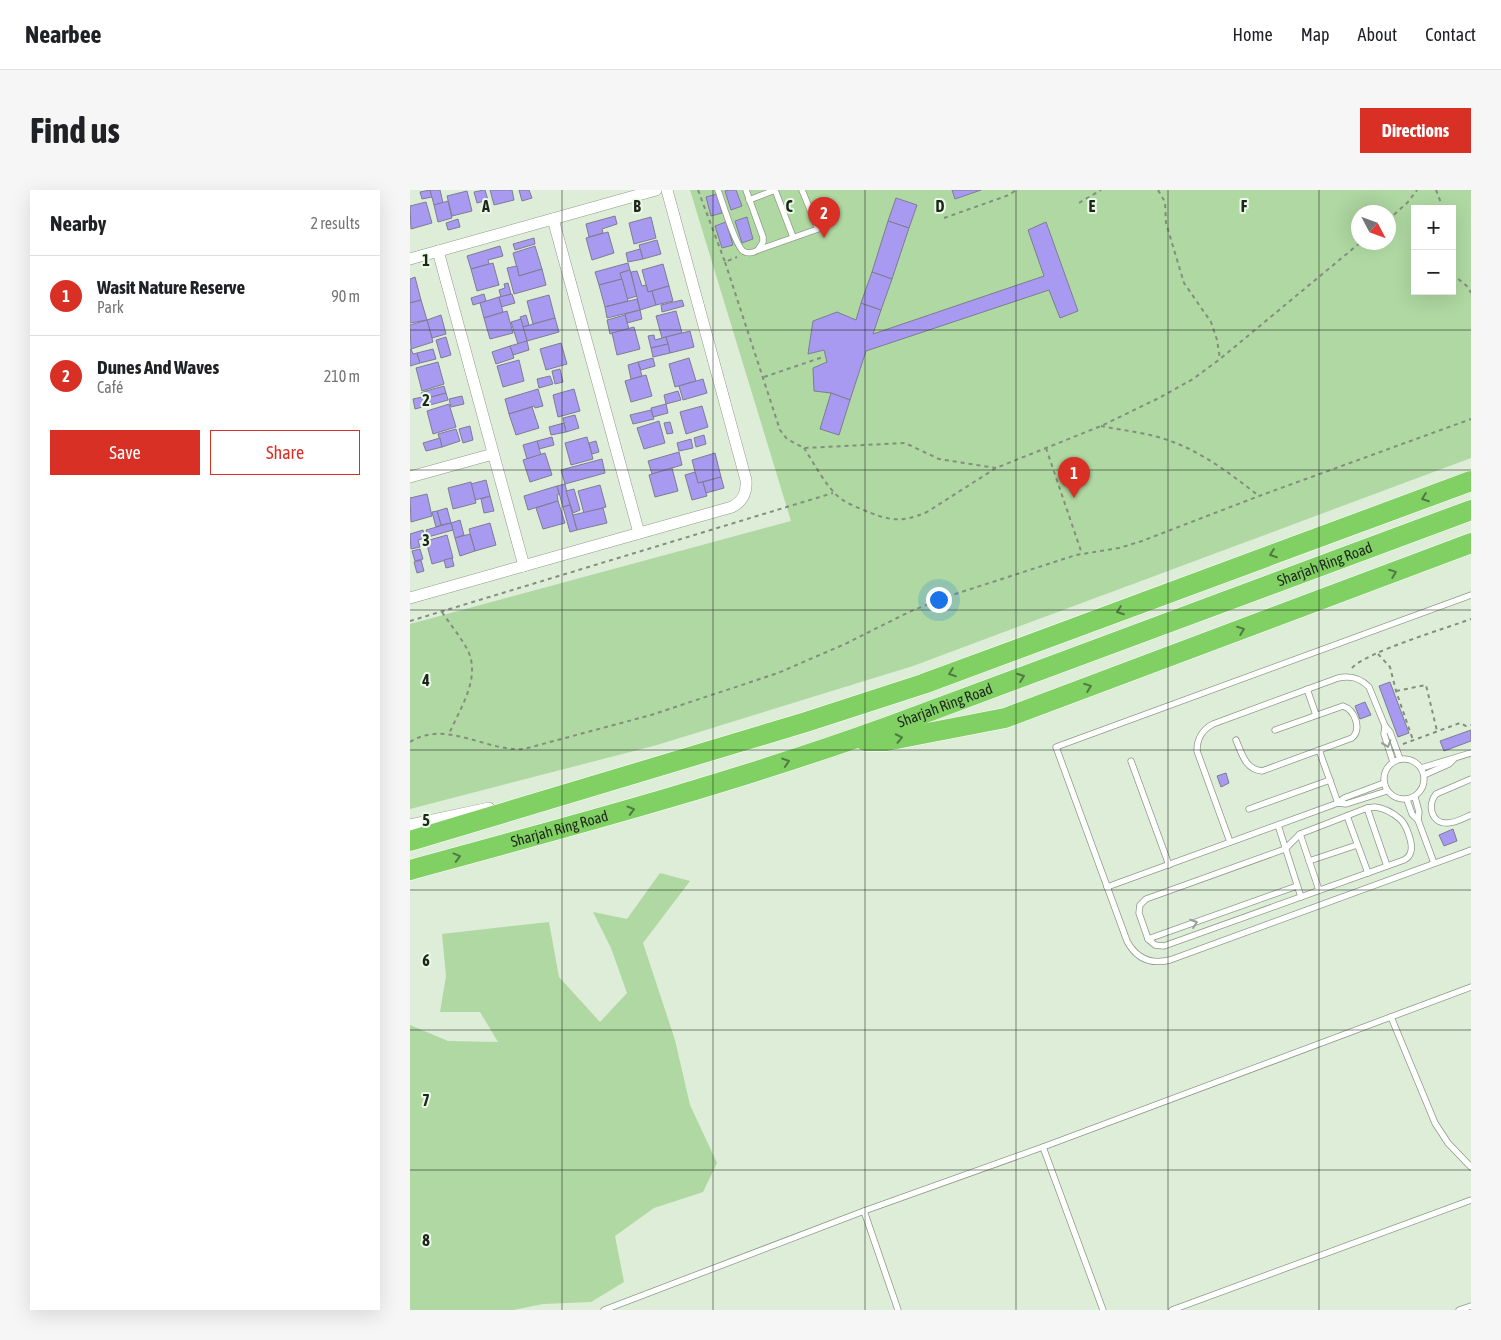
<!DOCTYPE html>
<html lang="en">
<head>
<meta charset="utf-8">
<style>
  body { margin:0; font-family:"Asap Condensed",sans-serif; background:#f6f6f6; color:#202124 }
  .controls { position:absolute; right:15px; top:15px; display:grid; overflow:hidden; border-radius:0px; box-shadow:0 5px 20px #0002 }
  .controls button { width:45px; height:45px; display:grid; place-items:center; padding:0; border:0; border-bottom:1px solid #e0e0e0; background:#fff; color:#202124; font:25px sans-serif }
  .compass { position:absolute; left:941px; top:15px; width:45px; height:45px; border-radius:50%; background:#fff; box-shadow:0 5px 20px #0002; rotate:131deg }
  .you { position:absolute; left:528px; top:409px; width:18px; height:18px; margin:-12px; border:4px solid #fff; border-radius:50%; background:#1a73e8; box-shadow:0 0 0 8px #1a73e833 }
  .badge { display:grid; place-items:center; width:32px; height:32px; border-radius:50%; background:#d93025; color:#fff; font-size:16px; font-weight:700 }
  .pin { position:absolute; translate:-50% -41px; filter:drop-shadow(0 1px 2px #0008) }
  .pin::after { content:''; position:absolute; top:26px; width:18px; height:15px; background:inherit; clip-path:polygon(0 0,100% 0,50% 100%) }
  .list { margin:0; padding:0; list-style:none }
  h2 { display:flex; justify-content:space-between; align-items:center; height:65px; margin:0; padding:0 20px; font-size:21px }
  h2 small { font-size:16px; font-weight:400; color:#757577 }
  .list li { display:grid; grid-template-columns:32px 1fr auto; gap:15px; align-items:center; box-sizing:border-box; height:80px; padding:0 20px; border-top:1px solid #e0e0e0 }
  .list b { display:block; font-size:19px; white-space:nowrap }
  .list p { margin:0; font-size:16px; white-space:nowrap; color:#757577 }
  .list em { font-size:16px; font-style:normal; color:#757577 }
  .actions { display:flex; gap:10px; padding:15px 20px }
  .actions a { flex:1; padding:11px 0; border:1px solid #d93025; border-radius:0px; text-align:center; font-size:18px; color:#d93025 }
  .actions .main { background:#d93025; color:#fff }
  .map { position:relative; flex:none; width:1061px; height:1120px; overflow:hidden; border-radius:0px }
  header { display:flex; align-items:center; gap:30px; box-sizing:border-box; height:70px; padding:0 25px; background:#fff; border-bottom:1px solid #e0e0e0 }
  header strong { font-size:24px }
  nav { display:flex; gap:28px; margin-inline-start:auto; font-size:18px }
  .intro { display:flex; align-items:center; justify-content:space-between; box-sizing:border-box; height:120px; padding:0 30px }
  h1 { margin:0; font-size:35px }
  .button { padding:12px 22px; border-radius:0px; background:#d93025; color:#fff; font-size:18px; font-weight:700 }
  main { display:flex; gap:30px; padding:0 30px }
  aside { flex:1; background:#fff; border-radius:0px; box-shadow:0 5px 20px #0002 }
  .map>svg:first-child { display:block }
</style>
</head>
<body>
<header>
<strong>Nearbee</strong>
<nav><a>Home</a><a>Map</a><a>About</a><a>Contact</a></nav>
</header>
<div class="intro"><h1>Find us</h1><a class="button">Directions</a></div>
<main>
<aside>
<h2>Nearby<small>2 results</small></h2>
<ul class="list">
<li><span class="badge">1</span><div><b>Wasit Nature Reserve</b><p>Park</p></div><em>90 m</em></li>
<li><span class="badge">2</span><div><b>Dunes And Waves</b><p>Café</p></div><em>210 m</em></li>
</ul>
<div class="actions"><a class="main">Save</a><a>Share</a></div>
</aside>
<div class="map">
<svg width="1061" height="1120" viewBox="0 0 1061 1120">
  <rect width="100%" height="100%" fill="#ddedd7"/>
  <g fill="#afd8a2" fill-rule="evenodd">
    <path d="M280,0H1061V268L503,476L247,555L0,619V434L381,331ZM1005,19H1042V101H1005ZM948,22H978V52H948Z"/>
    <path d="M250,683L280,691L233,753L265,850L280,915L307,973L293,1002L244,1018L205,1046L214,1092L181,1112L133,1114L103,1120H0V835L38,851L88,852L70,822H30L36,786L32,744L139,732L149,787L190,832L217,803L201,758L183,722L217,729Z"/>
  </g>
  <g fill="#a79af0" stroke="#7e7c93">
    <path d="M20,0L22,7L12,9L10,2Z"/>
    <path d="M20,0H30L33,13L24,15Z"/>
    <path d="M74,0H75L78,10L67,13L64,2Z"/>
    <path d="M80,0H102L104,10L84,15Z"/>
    <path d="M109,0H119L122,8L112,11Z"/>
    <path d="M319,0H326L332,16L321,20L315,1Z"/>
    <path d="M542,0H571L545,9Z"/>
    <path d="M57,1L62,21L42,26L37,6Z"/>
    <path d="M307,4L312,23L301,26L296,7Z"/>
    <path d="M486,8L507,15L499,38L478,31Z"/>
    <path d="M38,11L42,28L28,32L24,15Z"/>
    <path d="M16,12L22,33L1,39L0,16Z"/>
    <path d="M205,26L207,34L192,39L193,43L179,47L176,34Z"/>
    <path d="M241,27L246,48L224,54L219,33Z"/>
    <path d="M337,27L343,49L332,53L325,31Z"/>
    <path d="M48,29L50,37L38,40L36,33Z"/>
    <path d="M478,31L499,38L482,89L462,82Z"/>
    <path d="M316,32L323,55L312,58L305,36Z"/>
    <path d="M636,32L668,121L650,128L639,100L456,161L440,210L421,203L404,201L403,178L417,172L414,160L398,164L403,131L427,122L446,130L451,113L471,120L463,144L634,86L618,40Z"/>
    <path d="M198,42L204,63L182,70L176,48Z"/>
    <path d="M124,48L125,54L105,60L103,54Z"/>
    <path d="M247,50L251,64L233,69L229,55Z"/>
    <path d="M90,56L93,66L78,70L79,74L61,79L57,66Z"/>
    <path d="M125,56L132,79L109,86L103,63Z"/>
    <path d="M230,59L233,69L218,72L216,63Z"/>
    <path d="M83,73L89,95L67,101L61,79Z"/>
    <path d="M218,73L220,80L210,83L212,89L189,95L185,82Z"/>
    <path d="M253,74L259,96L238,102L232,80Z"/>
    <path d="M107,76L109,86L132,79L136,95L104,104L97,78Z"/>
    <path d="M220,80L227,106L217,109L210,83Z"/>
    <path d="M227,81L232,96L236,95L238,102L242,101L246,115L230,120L221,82Z"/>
    <path d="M462,82L482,89L471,120L451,113Z"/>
    <path d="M5,87L11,110L0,113V89Z"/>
    <path d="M212,89L218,111L195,117L189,95Z"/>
    <path d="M98,93L101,104L91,107L89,100L95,98L94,94Z"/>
    <path d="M259,96L263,111L246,115L242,101Z"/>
    <path d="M74,104L76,111L63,115L61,108Z"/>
    <path d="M102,104L105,113L91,117L89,107Z"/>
    <path d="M139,105L145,128L123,134L117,111Z"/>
    <path d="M89,107L93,122L74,128L70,113Z"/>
    <path d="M227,109L230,120L197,128L195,117Z"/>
    <path d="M11,110L17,130L0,133V113Z"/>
    <path d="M272,110L274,116L252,122L251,115Z"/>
    <path d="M230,120L232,129L217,133L215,124Z"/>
    <path d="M97,121L103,143L80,149L74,128Z"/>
    <path d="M266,121L272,143L252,148L246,126Z"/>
    <path d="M31,125L36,144L22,148L17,130Z"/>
    <path d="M116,125L119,135L113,137L110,127Z"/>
    <path d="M215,125L219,139L200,144L197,130Z"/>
    <path d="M145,128L149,142L117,151L113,137Z"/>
    <path d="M111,129L117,151L108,154L101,132Z"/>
    <path d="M17,130L23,152L1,159L0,135Z"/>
    <path d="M224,137L230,159L207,165L202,143Z"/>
    <path d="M280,141L284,157L260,163L256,147Z"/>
    <path d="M244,145L245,150L256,147L258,154L241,158L238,146Z"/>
    <path d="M36,147L41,165L31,168L26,150Z"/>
    <path d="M117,151L119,160L103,165L100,156Z"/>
    <path d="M151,153L157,174L136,180L130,159Z"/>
    <path d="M258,154L260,163L243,167L241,158Z"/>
    <path d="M100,156L104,168L86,174L82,162Z"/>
    <path d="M1,159L3,164L7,163L10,173L0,176V160Z"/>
    <path d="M23,159L26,169L10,173L7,163Z"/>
    <path d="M243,168L245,176L231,180L228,172Z"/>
    <path d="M279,168L286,191L265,197L259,174Z"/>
    <path d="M109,170L114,191L93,197L87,176Z"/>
    <path d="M28,172L34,194L12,201L6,178Z"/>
    <path d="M228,172L232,186L221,189L218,175Z"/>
    <path d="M150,179L153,192L145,194L142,181Z"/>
    <path d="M236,185L242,206L221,212L215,191Z"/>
    <path d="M140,186L143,194L129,198L127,189Z"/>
    <path d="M293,189L297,203L273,210L269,196Z"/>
    <path d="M34,196L36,203L18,208L16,201Z"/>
    <path d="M128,199L133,216L125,218L124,216L99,224L95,209Z"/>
    <path d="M164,199L170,221L148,227L143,205Z"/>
    <path d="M16,201L20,215L5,219L3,209L12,207L11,203Z"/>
    <path d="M268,201L271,210L256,214L254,205Z"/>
    <path d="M36,203L38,210L20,215L18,208Z"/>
    <path d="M421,203L440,210L429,245L410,239Z"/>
    <path d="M52,206L54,214L41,217L39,209Z"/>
    <path d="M39,214L46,237L23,244L17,221Z"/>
    <path d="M256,214L258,223L243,227L241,218Z"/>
    <path d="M292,216L298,237L276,244L270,222Z"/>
    <path d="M122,217L129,238L106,245L99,224Z"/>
    <path d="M241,220L244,229L223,234L220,225Z"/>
    <path d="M165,225L169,238L156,242L153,228Z"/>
    <path d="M249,231L255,253L234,259L227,238Z"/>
    <path d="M260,232L263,243L257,244L254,233Z"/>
    <path d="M154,233L156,242L141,245L139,237Z"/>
    <path d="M60,236L63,250L53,253L49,239Z"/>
    <path d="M46,239L50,251L32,257L28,244Z"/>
    <path d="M294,245L296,254L286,257L284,248Z"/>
    <path d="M142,247L144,255L129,259L127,251Z"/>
    <path d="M177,247L183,269L161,275L155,253Z"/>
    <path d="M30,248L32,257L16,261L13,253Z"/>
    <path d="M281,249L283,258L269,261L267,253Z"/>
    <path d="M127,251L131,265L117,269L113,255Z"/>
    <path d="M186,251L189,262L182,264L179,253Z"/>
    <path d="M269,262L272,275L242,284L238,271Z"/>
    <path d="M135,263L142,285L120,292L113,270Z"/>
    <path d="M305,263L311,287L288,293L282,270Z"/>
    <path d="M192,269L195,283L155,294L151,280Z"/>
    <path d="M262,278L268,301L245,307L239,285Z"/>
    <path d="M285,282L288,293L293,292L297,306L282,310L275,285Z"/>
    <path d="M311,287L314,298L296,303L293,292Z"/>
    <path d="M76,290L80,306L65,310L61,294Z"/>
    <path d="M61,292L66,313L43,319L38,298Z"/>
    <path d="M155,294L160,315L153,317L147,296Z"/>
    <path d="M190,295L196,317L174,323L168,301Z"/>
    <path d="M147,296L149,304L147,305L148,311L118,320L114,306Z"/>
    <path d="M164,299L170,320L163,323L156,301Z"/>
    <path d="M17,304L22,326L1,332L0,308Z"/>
    <path d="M80,306L84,321L74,323L71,309Z"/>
    <path d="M148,311L155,333L133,339L126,318Z"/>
    <path d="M160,315L167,340L160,342L153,317Z"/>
    <path d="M37,318L41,333L31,335L27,321Z"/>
    <path d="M193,318L197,333L167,340L163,325Z"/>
    <path d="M27,321L31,335L26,337L22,322Z"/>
    <path d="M50,330L54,345L45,348L41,333Z"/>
    <path d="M41,333L43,340L18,347L16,340Z"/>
    <path d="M80,333L86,355L65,361L59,339Z"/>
    <path d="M13,340L15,348L8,350L10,357L1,359L0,344Z"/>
    <path d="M60,344L65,361L50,366L45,348Z"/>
    <path d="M37,345L43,368L22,374L16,351Z"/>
    <path d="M10,359L13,369L5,371L2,361Z"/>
    <path d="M42,368L44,376L36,378L34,370Z"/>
    <path d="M11,370L14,381L7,383L4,372Z"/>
    <path d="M980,492L999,543L988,547L969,496Z"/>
    <path d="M955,512L961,525L950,529L945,516Z"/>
    <path d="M1061,540V551L1034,561L1030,551Z"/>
    <path d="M816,583L819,593L811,597L807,586Z"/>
    <path d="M1043,639L1047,651L1034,656L1029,645Z"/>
  </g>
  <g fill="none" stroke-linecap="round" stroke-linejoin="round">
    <g stroke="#8c9b87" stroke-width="7">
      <g id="service">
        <path d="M308,0C312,11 325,55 333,61C338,64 343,63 348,60L353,52V47L336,0"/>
        <path d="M365,0L383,47"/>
        <path d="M339,10L365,0"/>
        <path d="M348,60L408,39L392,0"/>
        <path d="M1061,405L646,557L717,751C726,768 740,775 760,770L1061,660"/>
        <path d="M897,499L906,525"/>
        <path d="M975,536L974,544L983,572"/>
        <path d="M826,550C832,564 835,579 852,581L942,548C952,539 945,520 933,516L865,540"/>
        <path d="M909,560L928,613"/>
        <circle cx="994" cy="589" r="20"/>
        <path d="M721,571L759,675"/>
        <path d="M1011,578L1061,563"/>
        <path d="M1014,585L1039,574L1044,569"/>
        <path d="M1061,589L1026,604C1017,615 1021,634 1038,633C1045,633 1054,628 1061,625"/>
        <path d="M1005,607L1009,622L1008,630"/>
        <path d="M997,610L1002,624L1008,630L1024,673"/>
        <path d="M928,613L936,614L977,601"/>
        <path d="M965,617C973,618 983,623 990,629C996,634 1003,653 1001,661C1000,666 998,668 994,670L754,756L745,755L738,749L729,723L730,715L736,709L875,659L890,644L957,618Z"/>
        <path d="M957,618L977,676"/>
        <path d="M839,619L920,590"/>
        <path d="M937,626L958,683"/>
        <path d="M868,635L891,707"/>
        <path d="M890,644L909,700"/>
        <path d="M820,652L787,561C787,548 792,540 803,534L928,488C941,485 950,488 959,497L975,536L980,542L990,569"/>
        <path d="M899,671L947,655"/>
        <path d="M697,697L928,613L934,608L974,593"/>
        <path d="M738,749L887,696"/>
        <path d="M981,827L1025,933L1038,953L1061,977"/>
        <path d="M633,957L693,1120"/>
        <path d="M454,1021L488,1120"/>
        <path d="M194,1120L454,1021L633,957L1061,797"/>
        <path d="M762,1120L1061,1010"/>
        <path d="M1049,1120L1061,1116"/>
      </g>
    </g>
    <g stroke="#8c9b87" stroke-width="12">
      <g id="minor">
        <path d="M143,29L229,343"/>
        <path d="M28,61L114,376"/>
        <path d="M0,69L246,0"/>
        <path d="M0,287L83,264"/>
        <path d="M0,408L322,317C333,311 337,303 336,290L257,0"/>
        <path d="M0,635L79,618"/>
      </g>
    </g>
    <g stroke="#fff" stroke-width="21">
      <g id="motorway">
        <path d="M455,551H476L595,528L1061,353"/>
        <path d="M0,651L396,532L513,494L1061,291"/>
        <path id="s1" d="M0,680C161,636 323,593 480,536L1061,320"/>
      </g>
    </g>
    <g stroke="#838e7f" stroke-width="2" stroke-dasharray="4 4" stroke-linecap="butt">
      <path d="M288,0L315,72L327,67"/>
      <path d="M748,0L755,12L756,33L774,93L801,132L807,150L810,169"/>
      <path d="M1026,0L1031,13L1029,19"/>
      <path d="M669,13L691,0"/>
      <path d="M534,28L599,5L606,0"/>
      <path d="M978,30L998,12L1007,0"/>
      <path d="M315,72L370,240L377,249L394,258L495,253L529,269L586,278"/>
      <path d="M1042,84L1058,97L1061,103"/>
      <path d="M354,187L413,167"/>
      <path d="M691,236C715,241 741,243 763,252C795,264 822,285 849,306"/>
      <path d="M394,258C404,273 416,297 430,308C436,313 444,316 451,319C478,330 489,334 517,322L586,278L691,236L749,208L783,189L810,169L951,52"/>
      <path d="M636,258L672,364"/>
      <path d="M32,422C40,434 49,445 56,457C73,486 50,518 39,544"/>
      <path d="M0,431L423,303"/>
      <path d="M968,464L980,477L986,501L1003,550"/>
      <path d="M942,478C956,462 1037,438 1061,429"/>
      <path d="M986,501L1016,495L1027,541"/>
      <path d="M0,552C36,529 76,562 114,559L241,525L368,483L435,454L499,422L536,407L666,365L709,358L732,351L849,306L1061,229"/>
      <path d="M993,554L1050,533L1056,536L1061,535"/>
    </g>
    <use href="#service" stroke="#fff" stroke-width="5.5"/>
    <use href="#minor" stroke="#fff" stroke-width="11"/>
    <use href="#motorway" stroke="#80d063" stroke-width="20"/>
  </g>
  <defs><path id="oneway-chevron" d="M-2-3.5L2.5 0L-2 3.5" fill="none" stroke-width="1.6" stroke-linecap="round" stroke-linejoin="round" transform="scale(1.25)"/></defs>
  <g stroke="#507a40">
    <use href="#oneway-chevron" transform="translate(1015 308) rotate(160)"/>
    <use href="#oneway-chevron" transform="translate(863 364) rotate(160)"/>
    <use href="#oneway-chevron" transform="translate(983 383) rotate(-21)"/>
    <use href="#oneway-chevron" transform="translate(710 421) rotate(160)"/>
    <use href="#oneway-chevron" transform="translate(831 440) rotate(-21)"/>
    <use href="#oneway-chevron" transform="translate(542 483) rotate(160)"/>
    <use href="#oneway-chevron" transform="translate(611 487) rotate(-20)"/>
    <use href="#oneway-chevron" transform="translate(678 497) rotate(-21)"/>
    <use href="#oneway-chevron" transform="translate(489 548) rotate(-12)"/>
    <use href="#oneway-chevron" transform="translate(376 572) rotate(-18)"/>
    <use href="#oneway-chevron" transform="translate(221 620) rotate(-16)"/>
    <use href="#oneway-chevron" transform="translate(47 667) rotate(-15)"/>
  </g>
  <g stroke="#9a9d99">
    <use href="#oneway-chevron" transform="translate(977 554) rotate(71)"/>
    <use href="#oneway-chevron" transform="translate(784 733) rotate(-20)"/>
  </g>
  <path fill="none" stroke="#1f251d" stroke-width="1" stroke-opacity="0.55" d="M152,0V1120M303,0V1120M455,0V1120M606,0V1120M758,0V1120M909,0V1120M0,140H1061M0,280H1061M0,420H1061M0,560H1061M0,700H1061M0,840H1061M0,980H1061"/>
  <g text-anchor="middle" stroke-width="4" stroke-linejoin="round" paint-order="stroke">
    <g font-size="15" fill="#1f251d" stroke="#eafbe5">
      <text dy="5" stroke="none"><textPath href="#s1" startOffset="965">Sharjah Ring Road</textPath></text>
      <text dy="5" stroke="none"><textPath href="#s1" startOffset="560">Sharjah Ring Road</textPath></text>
      <text dy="5" stroke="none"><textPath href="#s1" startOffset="155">Sharjah Ring Road</textPath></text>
    </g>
  </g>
  <g font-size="16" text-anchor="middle" font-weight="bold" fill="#1f251d" stroke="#eafbe5" stroke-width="4" stroke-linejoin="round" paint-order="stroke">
    <text x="76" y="22">A</text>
    <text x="227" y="22">B</text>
    <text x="379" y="22">C</text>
    <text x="530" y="22">D</text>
    <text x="682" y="22">E</text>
    <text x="834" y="22">F</text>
    <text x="16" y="76">1</text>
    <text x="16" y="216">2</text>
    <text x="16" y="356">3</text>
    <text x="16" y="496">4</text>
    <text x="16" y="636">5</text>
    <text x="16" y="776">6</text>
    <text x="16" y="916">7</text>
    <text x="16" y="1056">8</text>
  </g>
</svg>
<div class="controls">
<button>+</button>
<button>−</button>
</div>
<svg class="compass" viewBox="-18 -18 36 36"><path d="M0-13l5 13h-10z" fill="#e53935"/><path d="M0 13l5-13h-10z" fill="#757577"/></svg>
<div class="you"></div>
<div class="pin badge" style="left:664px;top:308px">1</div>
<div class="pin badge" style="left:414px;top:48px">2</div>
</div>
</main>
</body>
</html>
